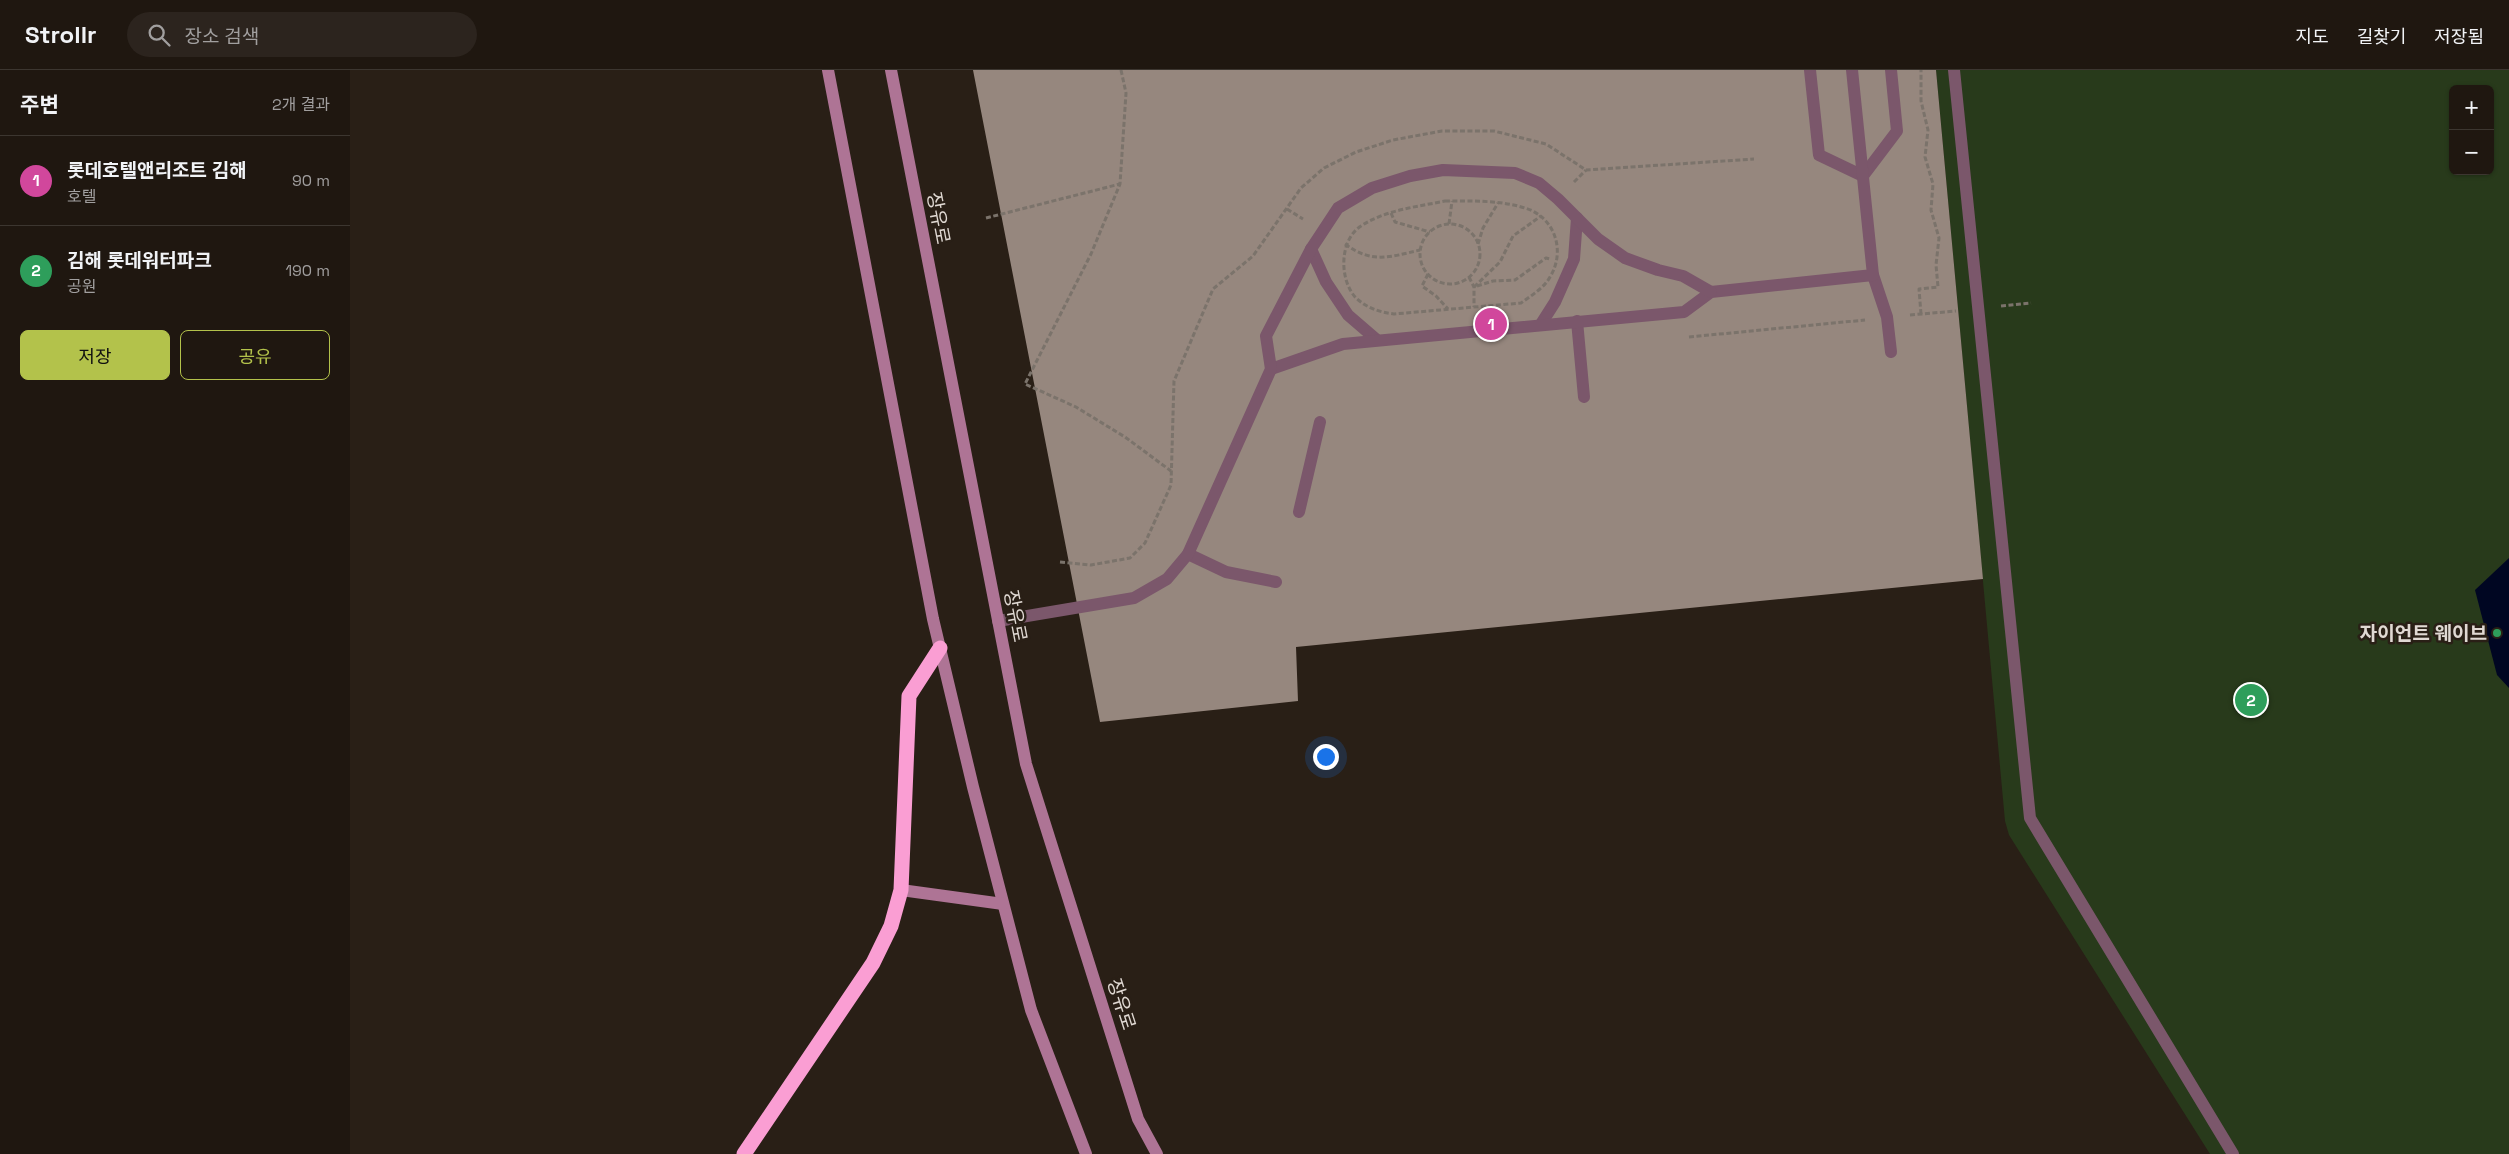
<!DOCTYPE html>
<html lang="ko">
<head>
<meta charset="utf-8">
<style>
  body { margin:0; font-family:"Space Grotesk","Noto Sans KR",sans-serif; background:#2c241e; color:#f1f3f6 }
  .controls { position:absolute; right:15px; top:15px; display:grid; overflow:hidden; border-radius:8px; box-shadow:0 1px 4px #0004 }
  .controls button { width:45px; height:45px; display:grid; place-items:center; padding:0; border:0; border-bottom:1px solid #3c3630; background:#1f1710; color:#f1f3f6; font:25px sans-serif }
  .you { position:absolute; left:975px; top:686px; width:18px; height:18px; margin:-12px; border:4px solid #fff; border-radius:50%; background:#1a73e8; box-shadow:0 0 0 8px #1a73e833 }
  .badge { display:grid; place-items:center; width:32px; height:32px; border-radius:50%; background:#b3c24b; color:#fff; font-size:16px; font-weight:700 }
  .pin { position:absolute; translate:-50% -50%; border:2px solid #fff; box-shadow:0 1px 5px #0006 }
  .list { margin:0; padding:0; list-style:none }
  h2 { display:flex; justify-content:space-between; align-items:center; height:65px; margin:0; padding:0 20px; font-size:21px }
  h2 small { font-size:16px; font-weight:400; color:#a19f9f }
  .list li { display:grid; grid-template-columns:32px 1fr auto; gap:15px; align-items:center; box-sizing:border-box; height:90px; padding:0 20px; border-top:1px solid #3c3630 }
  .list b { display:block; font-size:19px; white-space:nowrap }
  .list p { margin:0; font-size:16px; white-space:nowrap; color:#a19f9f }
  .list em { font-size:16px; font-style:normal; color:#a19f9f }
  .actions { display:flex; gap:10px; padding:15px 20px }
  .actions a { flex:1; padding:11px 0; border:1px solid #b3c24b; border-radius:8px; text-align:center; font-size:18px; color:#b3c24b }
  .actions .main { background:#b3c24b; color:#111 }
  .icon { flex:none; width:28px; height:28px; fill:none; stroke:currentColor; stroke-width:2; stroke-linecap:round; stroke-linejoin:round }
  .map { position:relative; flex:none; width:2159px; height:1084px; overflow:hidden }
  header { display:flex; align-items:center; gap:30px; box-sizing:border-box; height:70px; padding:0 25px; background:#1f1710; border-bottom:1px solid #3c3630 }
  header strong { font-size:24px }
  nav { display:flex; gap:28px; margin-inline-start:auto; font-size:18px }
  .search { width:350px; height:45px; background:#2c241e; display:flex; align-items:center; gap:12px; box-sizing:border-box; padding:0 18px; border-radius:28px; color:#a19f9f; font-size:19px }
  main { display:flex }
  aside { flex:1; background:#1f1710 }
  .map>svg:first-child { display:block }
</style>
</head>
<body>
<header>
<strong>Strollr</strong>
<div class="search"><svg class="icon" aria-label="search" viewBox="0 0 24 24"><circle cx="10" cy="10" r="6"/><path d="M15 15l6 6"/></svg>장소 검색</div>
<nav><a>지도</a><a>길찾기</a><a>저장됨</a></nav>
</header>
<main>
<aside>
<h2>주변<small>2개 결과</small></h2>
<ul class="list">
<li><span class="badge" style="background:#d1479c">1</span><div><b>롯데호텔앤리조트 김해</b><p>호텔</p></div><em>90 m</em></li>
<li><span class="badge" style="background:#2e9e5b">2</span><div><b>김해 롯데워터파크</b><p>공원</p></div><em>190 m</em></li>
</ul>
<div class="actions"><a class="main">저장</a><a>공유</a></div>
</aside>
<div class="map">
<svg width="2159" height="1084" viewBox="0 0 2159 1084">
  <rect width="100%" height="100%" fill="#291f16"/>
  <path fill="#283a1b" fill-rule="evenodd" d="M1586,0H2159V1084H1860L1659,765L1655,751ZM2103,19H2140V101H2103Z"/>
  <path fill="#000622" d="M2159,488V618L2147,605L2125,520Z"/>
  <path fill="#96877e" d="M623,0H1586L1633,509L946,577L948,631L750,652Z"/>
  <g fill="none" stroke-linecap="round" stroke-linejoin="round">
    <g stroke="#7b736b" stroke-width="3" stroke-dasharray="5 2.5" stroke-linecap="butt">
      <path d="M771,0L776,23L770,114L741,184L675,314L726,337L775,367L821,401"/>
      <path d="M1224,112L1236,100"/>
      <path d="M1095,131C1121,131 1150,130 1175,138C1205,147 1216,181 1200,207C1194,218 1182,225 1171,233L1044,244C1029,242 1017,238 1006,228C989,210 989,170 1011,156C1035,140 1066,137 1095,131Z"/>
      <path d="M937,139L953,149"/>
      <path d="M1041,143L1045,152L1080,162"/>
      <path d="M636,148L770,114"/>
      <path d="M1099,154L1102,131"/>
      <circle cx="1100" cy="184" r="30"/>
      <path d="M995,174C1022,194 1040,187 1070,180"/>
      <path d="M1128,174L1133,158L1148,133"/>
      <path d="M1078,204L1072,216L1086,226L1098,239"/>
      <path d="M1119,207L1124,217V237"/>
      <path d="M1127,216L1143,211L1165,210L1196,188L1200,189"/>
      <path d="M1124,217L1150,192L1163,166L1191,146"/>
      <path d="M1651,236L1681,233"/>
      <path d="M1571,244L1569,219L1588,217L1586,195L1589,168L1581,140L1583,114L1575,87L1578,60L1571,31V0"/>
      <path d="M1560,245L1606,241"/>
      <path d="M1339,267L1515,250"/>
      <path d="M710,492L741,495L780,488L795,473L821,415L824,311L863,219L903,186L951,118L974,98L1006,82L1043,70L1092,61H1144L1196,74L1236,100L1404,89"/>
    </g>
    <g stroke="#7b576b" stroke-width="12">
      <path d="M1460,0L1469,85L1513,106L1547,61L1541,0"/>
      <path d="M1604,0L1680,748L1883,1084"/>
      <path d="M961,179L976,212L998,245L1027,270"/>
      <path d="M1523,205L1537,247L1541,282"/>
      <path d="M1227,251L1234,327"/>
      <path d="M1191,254L1205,232L1224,189L1227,148"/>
      <path d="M921,299L993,274L1334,242L1361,222L1523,205L1502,0"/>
      <path d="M949,442L970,352"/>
      <path d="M838,484L876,502L926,512"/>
      <path d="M648,551L784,528L817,509L838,484L921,299L916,266L961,179L988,138L1022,118L1060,106L1093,100L1165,103L1189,113L1208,129L1248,169L1275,188L1308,200L1333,206L1361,222"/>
    </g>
    <g stroke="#ae7495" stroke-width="12">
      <path d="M478,0L583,549L623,717L681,940L736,1084"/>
      <path d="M541,0L676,694L788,1049L807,1084"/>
      <path d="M551,820L653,834"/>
    </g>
    <path stroke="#fa9ed3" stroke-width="15" d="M394,1084L523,893L541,856L551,820L559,626L590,578"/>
  </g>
  <circle fill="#2e9e5b" stroke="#291f16" stroke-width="2" cx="2147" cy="563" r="5"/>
  <g text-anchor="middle" stroke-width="5" stroke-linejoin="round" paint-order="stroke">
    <g font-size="19" fill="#e0d9d3" stroke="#291f16">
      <text transform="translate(589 148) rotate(79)" y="7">장유로</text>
      <text transform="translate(666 546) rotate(79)" y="7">장유로</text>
      <text transform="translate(772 934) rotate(72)" y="7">장유로</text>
    </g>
    <g font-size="19" font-weight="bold" fill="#e0d9d3" stroke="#291f16" text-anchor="end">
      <text x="2137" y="570">자이언트 웨이브</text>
    </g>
  </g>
</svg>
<div class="controls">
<button>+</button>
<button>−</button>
</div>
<div class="you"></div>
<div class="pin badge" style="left:1141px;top:254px;background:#d1479c">1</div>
<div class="pin badge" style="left:1901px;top:630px;background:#2e9e5b">2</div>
</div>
</main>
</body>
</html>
